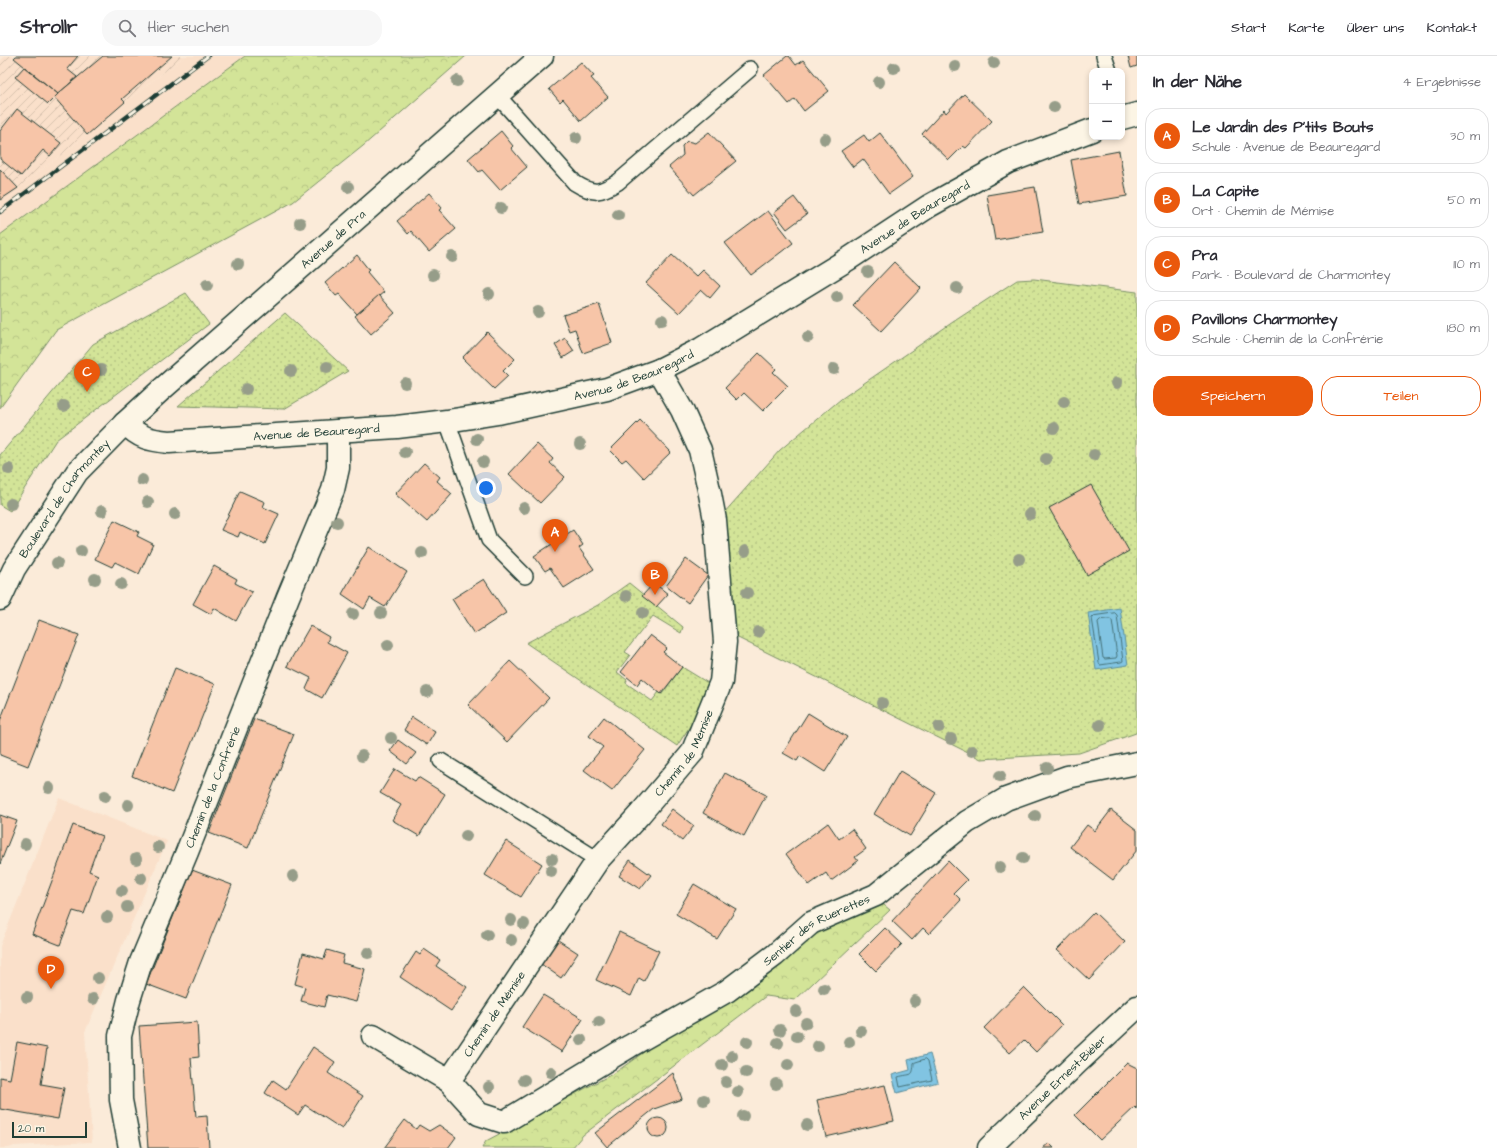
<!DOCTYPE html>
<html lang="de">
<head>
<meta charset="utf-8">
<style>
  body { margin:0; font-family:"Architects Daughter",sans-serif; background:#f7f7f7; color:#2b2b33 }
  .controls { position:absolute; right:12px; top:12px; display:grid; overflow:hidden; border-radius:8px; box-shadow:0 2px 6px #0003 }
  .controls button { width:36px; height:36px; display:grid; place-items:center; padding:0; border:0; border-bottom:1px solid #e1e1e2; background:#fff; color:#2b2b33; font:20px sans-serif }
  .scale { position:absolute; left:12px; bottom:10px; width:75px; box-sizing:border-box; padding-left:4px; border:2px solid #1f3d34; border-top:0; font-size:11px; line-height:14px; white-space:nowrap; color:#1f3d34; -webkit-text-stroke:3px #fcf5e5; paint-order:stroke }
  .you { position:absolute; left:486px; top:432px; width:14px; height:14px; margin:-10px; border:3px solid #fff; border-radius:50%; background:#1a73e8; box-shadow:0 0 0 6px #1a73e833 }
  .badge { display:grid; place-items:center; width:26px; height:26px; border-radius:50%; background:#ea580c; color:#fff; font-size:13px; font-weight:700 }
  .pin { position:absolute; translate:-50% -33px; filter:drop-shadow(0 1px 2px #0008) }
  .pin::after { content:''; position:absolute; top:21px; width:14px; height:12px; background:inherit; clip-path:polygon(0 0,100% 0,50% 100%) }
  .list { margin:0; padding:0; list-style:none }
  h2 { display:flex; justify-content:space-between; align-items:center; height:52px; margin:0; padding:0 16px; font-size:17px }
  h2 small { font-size:13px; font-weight:400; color:#7c7c81 }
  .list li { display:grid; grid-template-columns:26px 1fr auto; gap:12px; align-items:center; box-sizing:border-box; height:56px; margin:0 8px 8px; padding:0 8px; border:1px solid #e1e1e2; border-radius:16px }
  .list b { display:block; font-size:15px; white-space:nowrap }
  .list p { margin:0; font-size:13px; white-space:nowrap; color:#7c7c81 }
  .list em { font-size:13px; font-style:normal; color:#7c7c81 }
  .actions { display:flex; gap:8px; padding:12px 16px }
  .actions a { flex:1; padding:9px 0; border:1px solid #ea580c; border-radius:16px; text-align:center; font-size:14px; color:#ea580c }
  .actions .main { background:#ea580c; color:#fff }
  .icon { flex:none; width:22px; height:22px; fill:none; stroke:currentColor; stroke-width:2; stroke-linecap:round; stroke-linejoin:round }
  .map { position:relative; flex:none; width:1137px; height:1092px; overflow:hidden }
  header { display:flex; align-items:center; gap:24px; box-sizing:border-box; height:56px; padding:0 20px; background:#fff; border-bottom:1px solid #e1e1e2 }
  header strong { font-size:19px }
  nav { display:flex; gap:22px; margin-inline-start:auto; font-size:14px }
  .search { width:280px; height:36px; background:#f7f7f7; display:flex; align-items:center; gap:10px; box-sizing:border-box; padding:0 14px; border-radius:16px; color:#7c7c81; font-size:15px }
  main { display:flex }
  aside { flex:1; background:#fff }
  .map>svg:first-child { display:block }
</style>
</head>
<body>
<header>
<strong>Strollr</strong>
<div class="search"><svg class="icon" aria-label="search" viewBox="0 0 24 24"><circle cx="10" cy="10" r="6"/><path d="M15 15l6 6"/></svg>Hier suchen</div>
<nav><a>Start</a><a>Karte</a><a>Über uns</a><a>Kontakt</a></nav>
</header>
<main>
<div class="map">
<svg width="1137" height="1092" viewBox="0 0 1137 1092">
  <defs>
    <pattern id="industrial-furrows" width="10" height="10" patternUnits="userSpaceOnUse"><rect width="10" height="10" fill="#fae0ca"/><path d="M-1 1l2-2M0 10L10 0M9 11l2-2" fill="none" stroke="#d6c1ae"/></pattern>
    <pattern id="forest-crowns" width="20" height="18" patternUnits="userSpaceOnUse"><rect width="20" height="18" fill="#d3e498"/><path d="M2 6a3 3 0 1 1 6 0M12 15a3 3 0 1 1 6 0" fill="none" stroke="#b5c484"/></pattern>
    <pattern id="park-dots" width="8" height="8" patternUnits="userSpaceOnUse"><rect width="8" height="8" fill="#d3e498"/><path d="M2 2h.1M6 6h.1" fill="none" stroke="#b5c484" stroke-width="1.8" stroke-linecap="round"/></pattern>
  </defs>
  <rect width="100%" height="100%" fill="#fbebd9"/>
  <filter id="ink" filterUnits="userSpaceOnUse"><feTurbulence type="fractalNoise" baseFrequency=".025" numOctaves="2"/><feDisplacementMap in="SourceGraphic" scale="8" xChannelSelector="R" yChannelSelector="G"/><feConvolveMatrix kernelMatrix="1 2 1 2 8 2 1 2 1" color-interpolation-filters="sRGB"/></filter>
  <g filter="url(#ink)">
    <g fill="#fae0ca">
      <path d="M185,0H245L0,179V144L18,132L87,79L125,46Z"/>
      <path d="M59,742L167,785L85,976L92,1086L14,1090L9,1092H0V890Z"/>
    </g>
    <path fill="url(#industrial-furrows)" d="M5,0H185L125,46L87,79L18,132L0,144V5Z"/>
    <g fill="url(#forest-crowns)" stroke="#799066">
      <path d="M245,0H466L363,90L293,146L56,274L0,352V179Z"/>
      <path d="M878,844L890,854L795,944L766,940L583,1079L572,1092H482L486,1085L616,1016L812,876Z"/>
    </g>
    <g fill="url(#park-dots)" stroke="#799066">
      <path d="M1034,223L1137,236V673L1136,677L1079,697L981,703L736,581L723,458L780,394L841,343L953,266L1017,224Z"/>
      <path d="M186,237L209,268L56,384L10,455L0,449V399L93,288Z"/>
      <path d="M285,257L348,315L284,353L178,350Z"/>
      <path d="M629,527L683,571L681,577L653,560L625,596L630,599L617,616L627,624L626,627L652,645L659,636L662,638L682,611L708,627L694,664L677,690L526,587L598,549Z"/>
    </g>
    <g fill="#81c4e2" stroke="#5a8e9c">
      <path d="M1120,552L1128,609L1096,614L1088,557Z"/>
      <path d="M930,998L938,1026L897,1037L892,1019L910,1014L908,1004Z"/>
    </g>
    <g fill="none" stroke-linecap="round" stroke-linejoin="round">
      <g stroke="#46737a" stroke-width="1">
        <path d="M1115,557L1117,559L1123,605L1121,606L1100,609L1099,607L1092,562L1094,560Z"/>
        <path d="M1110,563L1112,564L1117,600L1116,602L1105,603L1103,602L1098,566L1100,564Z"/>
        <path d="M926,1003L928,1005L932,1024L900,1031L898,1021C912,1017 913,1022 914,1007Z"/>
      </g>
    </g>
    <g fill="#f7c5a8" stroke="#1f3d34">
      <path d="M16,0H78L67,13L77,21L58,38L14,2Z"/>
      <path d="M103,0H172L122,43L125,46L87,79L54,41Z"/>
      <path d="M787,0H789L796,9L803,4L829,35L804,55L795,43L789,48L764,19Z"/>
      <path d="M1128,0H1137V10L1131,12Z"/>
      <path d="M581,6L594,20L591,22L608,41L581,65L563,43L560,46L549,33Z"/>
      <path d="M24,11L58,38L48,48L15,21Z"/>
      <path d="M964,38L992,65L966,92L963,90L949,104L922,78L944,54L946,57Z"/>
      <path d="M17,53L61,87L50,100L43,94L21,120L0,103V75Z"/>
      <path d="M501,75L513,90L511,92L527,111L500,134L482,114L479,116L468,103Z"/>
      <path d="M709,76L736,105L694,139L669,111L683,99L682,90L687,85L695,87Z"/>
      <path d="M880,77L913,121L889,138L863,103L853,111L841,95L864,79L869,86Z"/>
      <path d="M1119,95L1127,140L1079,148L1071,104Z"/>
      <path d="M0,113L18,132L0,144Z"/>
      <path d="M1035,131L1043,176L995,184L987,139Z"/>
      <path d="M429,137L442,152L439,154L456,173L429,196L411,175L408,178L397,165Z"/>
      <path d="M794,141L807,158L787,173L774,156Z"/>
      <path d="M768,155L793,187L751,219L725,187Z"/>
      <path d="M357,199L369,214L367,216L384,236L357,258L339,238L336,240L325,227Z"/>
      <path d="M672,199L696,221L703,214L720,230L710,242L701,234L679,257L646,227Z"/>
      <path d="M894,206L921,232L881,275L853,249Z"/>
      <path d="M379,239L395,257L371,278L355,260Z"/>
      <path d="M599,248L612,287L583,297L575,273L569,275L563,259Z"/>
      <path d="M487,276L515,303L503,315L508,320L494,333L462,302Z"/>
      <path d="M565,282L574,295L563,302L555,289Z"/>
      <path d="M759,297L776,313L773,316L788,330L763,355L744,337L737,344L725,332Z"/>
      <path d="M640,364L671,396L644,422L626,403L622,406L610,394Z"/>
      <path d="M537,388L553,403L550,407L565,421L540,447L509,418Z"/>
      <path d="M424,407L440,421L437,425L452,438L427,466L395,438Z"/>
      <path d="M1091,429L1129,495L1087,519L1049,452Z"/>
      <path d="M240,435L265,446L263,451L279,458L265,488L240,476L238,481L221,474Z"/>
      <path d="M114,464L139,476L137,480L153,488L139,518L115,506L112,511L95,503Z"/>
      <path d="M573,474L583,489L579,492L594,513L564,532L550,512L545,515L534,500Z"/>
      <path d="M369,491L407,516L385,551L370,542L364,553L342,538Z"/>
      <path d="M686,503L708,519L688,547L666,530Z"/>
      <path d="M214,510L237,523L235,527L252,536L236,565L214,552L211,558L193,548Z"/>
      <path d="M484,523L506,557L474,578L452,543Z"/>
      <path d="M654,527L668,538L656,551L642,540Z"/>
      <path d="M39,564L79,579L28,710L0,699V665Z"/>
      <path d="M310,570L329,581L327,586L347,597L322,642L306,633L311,622L287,610Z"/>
      <path d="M650,579L667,592L663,596L682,611L661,638L642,622L637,629L621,616Z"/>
      <path d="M510,605L549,642L507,686L468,649Z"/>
      <path d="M175,612L215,628L172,737L132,720Z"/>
      <path d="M808,657L847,681L825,716L800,700L797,705L783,697Z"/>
      <path d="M412,661L435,676L427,689L404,674Z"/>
      <path d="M604,661L645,694L612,735L584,714L603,691L589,680Z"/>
      <path d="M254,663L294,678L248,792L209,777Z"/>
      <path d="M398,684L416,697L407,708L390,695Z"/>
      <path d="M395,713L415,725L418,721L445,738L419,780L392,764L401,749L380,737Z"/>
      <path d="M900,715L936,737L910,780L874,758Z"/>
      <path d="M725,717L766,739L744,780L703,757Z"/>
      <path d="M672,753L694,770L682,785L661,768Z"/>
      <path d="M1111,754L1137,774V794L1113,824L1070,791L1087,769L1095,775Z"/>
      <path d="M0,759L17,765L0,808Z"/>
      <path d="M828,767L839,783L852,773L866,793L855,801L858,805L831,825L826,817L809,829L786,798Z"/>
      <path d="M73,769L102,780L89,815L98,819L84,858L73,855L60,889L32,878Z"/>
      <path d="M506,785L542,808L521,841L485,819Z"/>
      <path d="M630,804L651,819L640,833L619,820Z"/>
      <path d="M948,805L967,824L954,837L961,844L929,878L923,872L912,884L892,865Z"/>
      <path d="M192,814L232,829L186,943L146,928Z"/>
      <path d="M694,828L736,853L717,883L676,858Z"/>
      <path d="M1094,856L1125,886L1089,924L1057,894Z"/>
      <path d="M885,872L902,888L876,915L859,898Z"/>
      <path d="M619,876L659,895L644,925L639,922L631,940L596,924Z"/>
      <path d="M558,884L578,897L561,922L541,908Z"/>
      <path d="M424,893L440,904L436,910L467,931L451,955L400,921L416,896L420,899Z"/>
      <path d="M327,894L344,899L342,907L365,913L356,946L327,939L324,951L301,945L305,931L295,928L303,897L324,903Z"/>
      <path d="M1024,931L1062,969L1036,996L1024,984L1010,997L984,972Z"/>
      <path d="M543,939L583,963L562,996L522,971Z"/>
      <path d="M197,966L199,1001L191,1002L196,1061L207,1060L209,1092H148L139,970Z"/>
      <path d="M17,986L47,992L41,1028L64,1032L58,1063L0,1053V1021L10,1023Z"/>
      <path d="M313,991L335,1006L328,1017L363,1040L342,1073L305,1049L298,1059L265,1037L273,1024L286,1033Z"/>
      <path d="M1127,1007L1137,1012V1053L1135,1051L1100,1084L1075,1059Z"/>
      <path d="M673,1017L682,1043L654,1053L607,1091L595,1077Z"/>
      <path d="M885,1029L894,1065L826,1081L817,1044Z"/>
      <circle cx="658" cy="1072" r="10"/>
      <path d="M405,1064L416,1073L419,1069L429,1075L439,1069L456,1081L448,1092H384Z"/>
      <path d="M1049,1087L1054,1092H1043Z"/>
    </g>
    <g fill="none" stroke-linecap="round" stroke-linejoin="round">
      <g stroke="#1f3d34" stroke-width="18">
        <g id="service">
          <path d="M1104,0L1109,15"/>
          <path d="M497,39L575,127C594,139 600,137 618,126L750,13"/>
          <path d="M447,365L489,484L525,520"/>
          <path d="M441,705L598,804"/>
        </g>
      </g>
      <g stroke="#1f3d34" stroke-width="25">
        <g id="minor">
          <path d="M1122,62L1137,58"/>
          <path id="s1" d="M125,367C139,382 150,384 169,386L397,371L447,365L498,357L607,333L659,314L701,293L850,202L929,150L1008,106L1092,74"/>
          <path id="s2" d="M373,980L449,1025L479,1058L504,1066L630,990L727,935L775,899L811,867L876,839L967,766L1006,743L1067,721L1137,707"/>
          <path id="s3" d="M449,1025L598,804L640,758L692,697L721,626L725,586L715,464L710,438L700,394L682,354L659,314"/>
          <path id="s4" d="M130,1092L121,1044L120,980L129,944L141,906L187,796L288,541L333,434L338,412V375"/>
          <path id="s5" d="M989,1092L1077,1007L1137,951"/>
        </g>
      </g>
      <g stroke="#1f3d34" stroke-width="25">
        <g id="tertiary">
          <path id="s6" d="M0,543L14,513L77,416L125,367L161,334L542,0"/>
        </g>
      </g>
      <use href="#service" stroke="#fcf5e5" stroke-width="15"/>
      <use href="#minor" stroke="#fcf5e5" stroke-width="22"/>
      <use href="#tertiary" stroke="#fcf5e5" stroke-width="22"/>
      <g stroke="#1f3d34" stroke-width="4.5">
        <path id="rail" d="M0,156L208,0"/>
      </g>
      <use href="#rail" stroke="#fcf5e5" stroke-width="3" stroke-dasharray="9" stroke-linecap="butt"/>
    </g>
    <g fill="#969d89">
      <circle cx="994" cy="7" r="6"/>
      <circle cx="955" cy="10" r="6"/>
      <circle cx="894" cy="12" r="6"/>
      <circle cx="457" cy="25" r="6"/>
      <circle cx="879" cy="26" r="6"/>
      <circle cx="1054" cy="51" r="6"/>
      <circle cx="576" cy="82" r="6"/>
      <circle cx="825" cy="83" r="6"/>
      <circle cx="348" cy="131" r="6"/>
      <circle cx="501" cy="152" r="6"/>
      <circle cx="618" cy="159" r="6"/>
      <circle cx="300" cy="167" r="6"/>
      <circle cx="452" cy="201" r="6"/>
      <circle cx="238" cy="208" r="6"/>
      <circle cx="868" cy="216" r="6"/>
      <circle cx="433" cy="219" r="6"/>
      <circle cx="207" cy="229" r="6"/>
      <circle cx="957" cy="232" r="6"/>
      <circle cx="489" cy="238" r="6"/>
      <circle cx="837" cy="241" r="6"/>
      <circle cx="538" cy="256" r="6"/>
      <circle cx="662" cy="264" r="6"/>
      <circle cx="808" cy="281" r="6"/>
      <circle cx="327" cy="311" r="6"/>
      <circle cx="834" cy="313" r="6"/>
      <circle cx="101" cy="314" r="6"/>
      <circle cx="291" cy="315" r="6"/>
      <circle cx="405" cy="327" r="6"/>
      <circle cx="1117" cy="327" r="6"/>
      <circle cx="246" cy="333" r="6"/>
      <circle cx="1064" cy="346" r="6"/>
      <circle cx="64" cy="350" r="6"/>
      <circle cx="1054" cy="372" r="6"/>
      <circle cx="477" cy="383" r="6"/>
      <circle cx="580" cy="388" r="6"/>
      <circle cx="405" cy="396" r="6"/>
      <circle cx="1094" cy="399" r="6"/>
      <circle cx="1046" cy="403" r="6"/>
      <circle cx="483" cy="406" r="6"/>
      <circle cx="9" cy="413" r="6"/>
      <circle cx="142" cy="424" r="6"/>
      <circle cx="148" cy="446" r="6"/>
      <circle cx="11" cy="448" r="6"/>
      <circle cx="524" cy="452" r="6"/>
      <circle cx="102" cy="455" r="6"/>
      <circle cx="175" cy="458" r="6"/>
      <circle cx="1030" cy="458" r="6"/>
      <circle cx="337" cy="466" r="6"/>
      <circle cx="81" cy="495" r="6"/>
      <circle cx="745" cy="495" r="6"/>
      <circle cx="422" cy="497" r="6"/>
      <circle cx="1019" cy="503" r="6"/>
      <circle cx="57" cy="507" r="6"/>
      <circle cx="95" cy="523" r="6"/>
      <circle cx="121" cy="528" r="6"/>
      <circle cx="747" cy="537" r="6"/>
      <circle cx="626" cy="540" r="6"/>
      <circle cx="381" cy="557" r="6"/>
      <circle cx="643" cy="557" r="6"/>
      <circle cx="353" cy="558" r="6"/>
      <circle cx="758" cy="576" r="6"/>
      <circle cx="388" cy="589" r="6"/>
      <circle cx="427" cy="636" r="6"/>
      <circle cx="882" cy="647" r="6"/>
      <circle cx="1100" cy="669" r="6"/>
      <circle cx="939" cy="671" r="6"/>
      <circle cx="391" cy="682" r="6"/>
      <circle cx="951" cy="683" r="6"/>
      <circle cx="972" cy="695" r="6"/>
      <circle cx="362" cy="700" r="6"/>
      <circle cx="1047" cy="712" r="6"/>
      <circle cx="1000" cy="720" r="6"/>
      <circle cx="49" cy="732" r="6"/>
      <circle cx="105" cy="740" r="6"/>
      <circle cx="128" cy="749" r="6"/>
      <circle cx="1035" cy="760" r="6"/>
      <circle cx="466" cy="780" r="6"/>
      <circle cx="25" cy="788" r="6"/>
      <circle cx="158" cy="791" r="6"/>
      <circle cx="1023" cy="802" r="6"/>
      <circle cx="136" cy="803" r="6"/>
      <circle cx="552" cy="803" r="6"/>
      <circle cx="1000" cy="811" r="6"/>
      <circle cx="551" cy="815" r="6"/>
      <circle cx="293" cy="820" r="6"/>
      <circle cx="141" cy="822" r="6"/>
      <circle cx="122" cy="835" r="6"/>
      <circle cx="127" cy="851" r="6"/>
      <circle cx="107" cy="861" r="6"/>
      <circle cx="511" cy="864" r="6"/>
      <circle cx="524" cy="868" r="6"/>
      <circle cx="487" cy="879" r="6"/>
      <circle cx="511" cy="884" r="6"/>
      <circle cx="368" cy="897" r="6"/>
      <circle cx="98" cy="922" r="6"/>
      <circle cx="824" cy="933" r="6"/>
      <circle cx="27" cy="941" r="6"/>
      <circle cx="93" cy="943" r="6"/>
      <circle cx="915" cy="945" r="6"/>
      <circle cx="796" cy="955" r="6"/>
      <circle cx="599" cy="966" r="6"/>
      <circle cx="806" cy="967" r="6"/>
      <circle cx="780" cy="974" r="6"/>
      <circle cx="861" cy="975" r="6"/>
      <circle cx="797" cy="980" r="6"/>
      <circle cx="581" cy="984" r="6"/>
      <circle cx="747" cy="986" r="6"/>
      <circle cx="849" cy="986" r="6"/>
      <circle cx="778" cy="987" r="6"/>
      <circle cx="818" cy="990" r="6"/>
      <circle cx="732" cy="1000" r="6"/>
      <circle cx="722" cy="1009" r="6"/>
      <circle cx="788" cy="1009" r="6"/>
      <circle cx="551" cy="1016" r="6"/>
      <circle cx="746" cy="1016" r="6"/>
      <circle cx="524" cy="1024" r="6"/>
      <circle cx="726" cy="1026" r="6"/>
      <circle cx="776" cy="1028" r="6"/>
      <circle cx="489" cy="1031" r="6"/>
      <circle cx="738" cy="1036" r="6"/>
      <circle cx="704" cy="1044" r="6"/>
      <circle cx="743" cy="1060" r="6"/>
      <circle cx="807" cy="1069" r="6"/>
    </g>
  </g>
  <g text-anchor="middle" stroke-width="3" stroke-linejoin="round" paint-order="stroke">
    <g font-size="12" fill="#1f3d34" stroke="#fcf5e5">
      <text dy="4" stroke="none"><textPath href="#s1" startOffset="845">Avenue de Beauregard</textPath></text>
      <text dy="4" stroke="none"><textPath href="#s6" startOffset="495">Avenue de Pra</textPath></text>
      <text dy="4" stroke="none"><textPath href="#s1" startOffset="521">Avenue de Beauregard</textPath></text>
      <text dy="4" stroke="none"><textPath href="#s1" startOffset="197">Avenue de Beauregard</textPath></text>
      <text dy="4" stroke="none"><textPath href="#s6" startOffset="120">Boulevard de Charmontey</textPath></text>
      <text dy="4" stroke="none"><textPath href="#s3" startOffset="405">Chemin de Mémise</textPath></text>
      <text dy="4" stroke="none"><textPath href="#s4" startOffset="379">Chemin de la Confrérie</textPath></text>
      <text dy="4" stroke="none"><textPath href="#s2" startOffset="527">Sentier des Ruerettes</textPath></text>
      <text dy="4" stroke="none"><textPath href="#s3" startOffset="81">Chemin de Mémise</textPath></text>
      <text dy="4" stroke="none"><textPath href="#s5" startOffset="102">Avenue Ernest-Biéler</textPath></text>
    </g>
  </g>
</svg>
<div class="controls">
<button>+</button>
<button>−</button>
</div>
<div class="scale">20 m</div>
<div class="you"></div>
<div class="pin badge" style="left:555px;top:496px">A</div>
<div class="pin badge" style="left:655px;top:539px">B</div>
<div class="pin badge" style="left:87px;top:336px">C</div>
<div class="pin badge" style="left:51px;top:933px">D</div>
</div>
<aside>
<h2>In der Nähe<small>4 Ergebnisse</small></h2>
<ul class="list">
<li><span class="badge">A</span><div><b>Le Jardin des P'tits Bouts</b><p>Schule · Avenue de Beauregard</p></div><em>30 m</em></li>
<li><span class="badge">B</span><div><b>La Capite</b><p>Ort · Chemin de Mémise</p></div><em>50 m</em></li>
<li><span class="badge">C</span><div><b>Pra</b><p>Park · Boulevard de Charmontey</p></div><em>110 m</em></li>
<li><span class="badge">D</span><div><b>Pavillons Charmontey</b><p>Schule · Chemin de la Confrérie</p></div><em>180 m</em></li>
</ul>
<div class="actions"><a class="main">Speichern</a><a>Teilen</a></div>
</aside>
</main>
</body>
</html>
